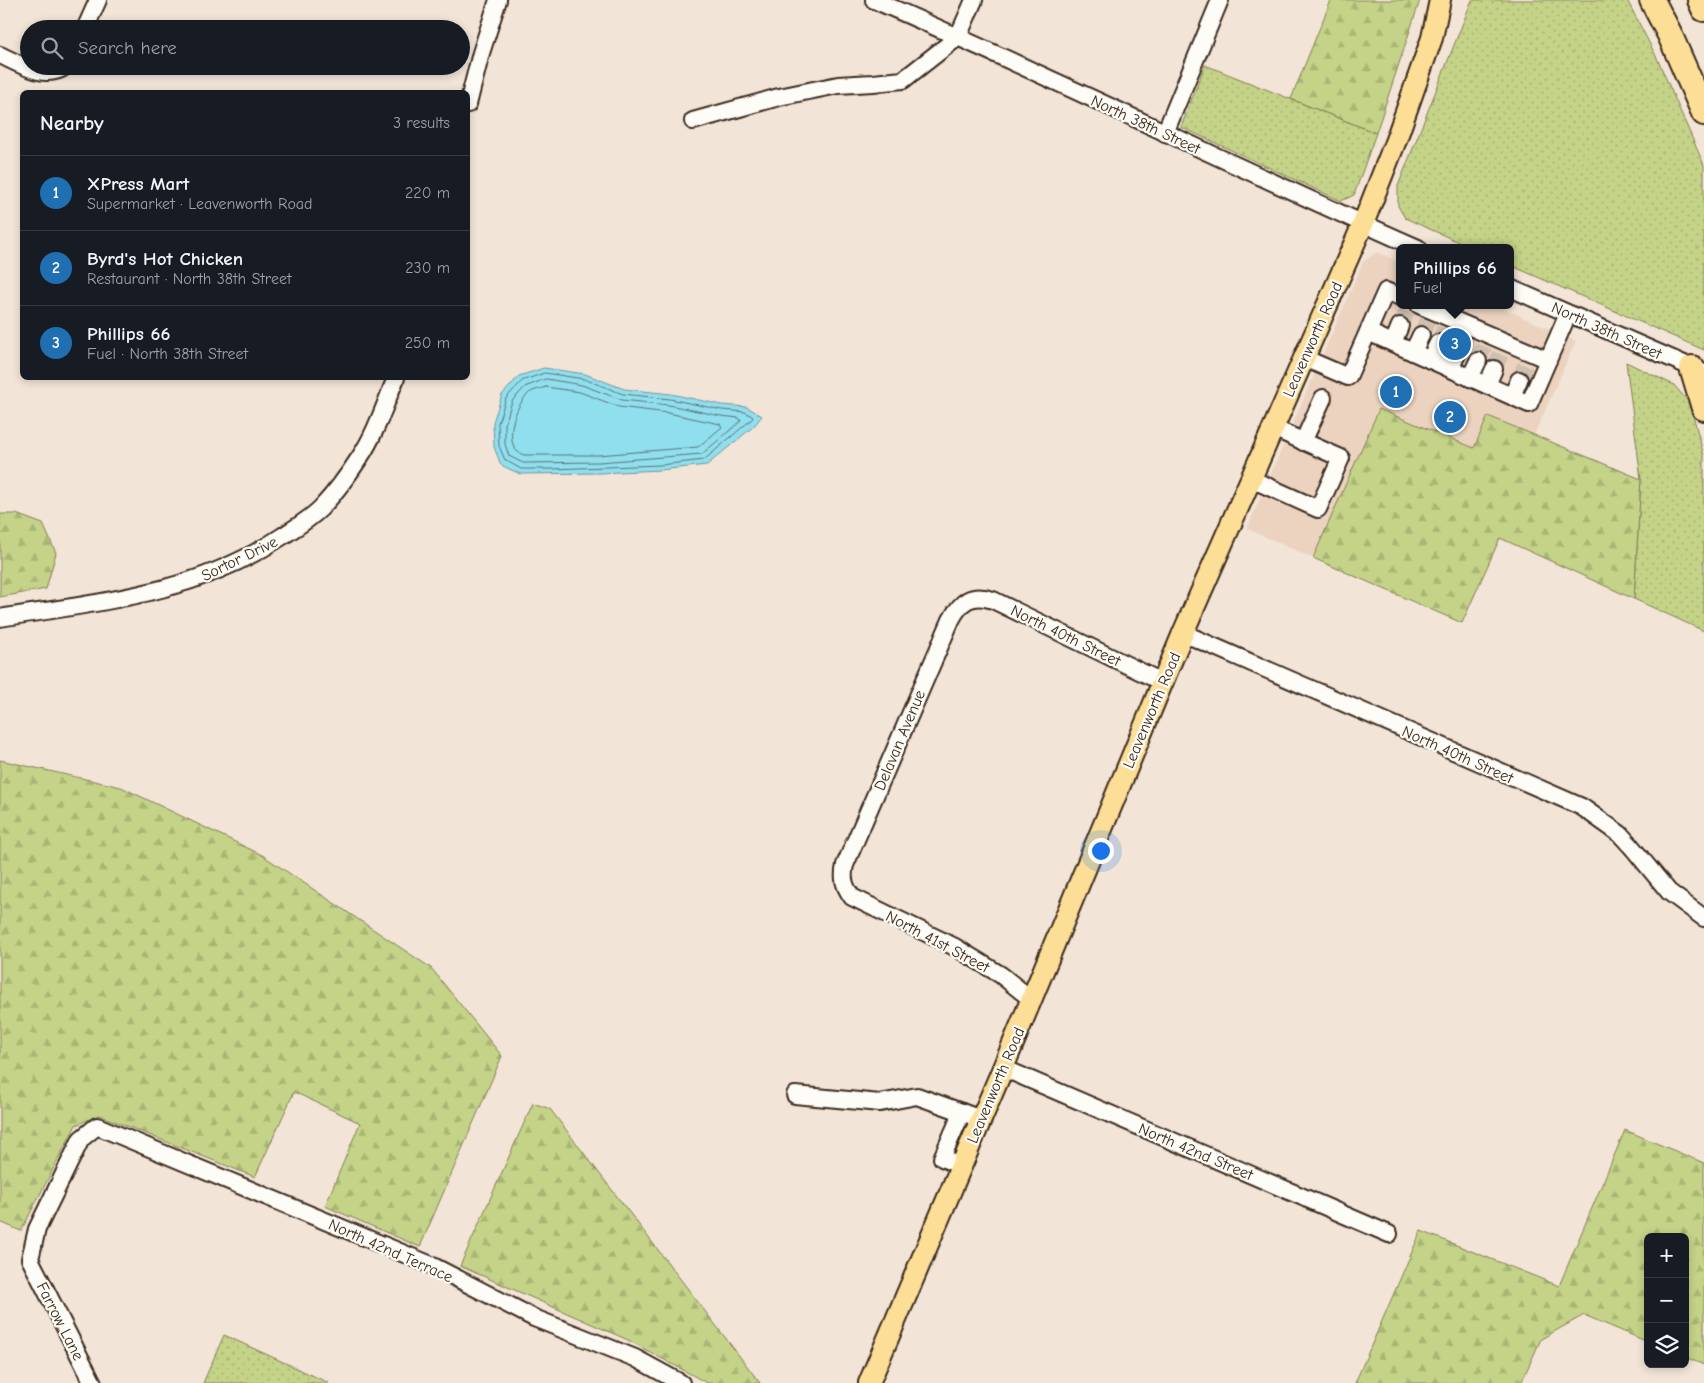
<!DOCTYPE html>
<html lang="en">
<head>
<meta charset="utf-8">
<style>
  body { margin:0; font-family:"Comic Neue",sans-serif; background:#20242c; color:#f1f3f6 }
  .controls { position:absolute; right:15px; bottom:15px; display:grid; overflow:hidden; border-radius:8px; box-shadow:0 2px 8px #0003 }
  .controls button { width:45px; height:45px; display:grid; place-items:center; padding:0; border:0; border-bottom:1px solid #363941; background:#171b24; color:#f1f3f6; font:25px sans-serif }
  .you { position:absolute; left:1100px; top:850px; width:18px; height:18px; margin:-12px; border:4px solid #fff; border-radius:50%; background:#1a73e8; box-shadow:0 0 0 8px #1a73e833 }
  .badge { display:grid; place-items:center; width:32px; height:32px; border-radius:50%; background:#1f6fb2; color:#fff; font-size:16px; font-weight:700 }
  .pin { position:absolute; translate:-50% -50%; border:2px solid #fff; box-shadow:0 1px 5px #0006 }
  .popup { position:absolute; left:1396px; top:244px; width:118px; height:65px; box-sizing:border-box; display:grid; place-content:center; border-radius:8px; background:#171b24; filter:drop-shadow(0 1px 4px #0005); font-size:16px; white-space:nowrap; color:#9ea1a6 }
  .popup b { font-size:19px; color:#f1f3f6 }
  .popup::after { content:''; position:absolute; left:50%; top:100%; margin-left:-10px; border:10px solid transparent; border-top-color:#171b24 }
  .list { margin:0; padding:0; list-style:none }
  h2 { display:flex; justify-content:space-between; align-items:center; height:65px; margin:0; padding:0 20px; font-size:21px }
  h2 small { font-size:16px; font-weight:400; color:#9ea1a6 }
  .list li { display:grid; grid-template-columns:32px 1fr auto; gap:15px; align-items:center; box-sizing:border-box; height:75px; padding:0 20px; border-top:1px solid #363941 }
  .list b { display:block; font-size:19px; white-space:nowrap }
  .list p { margin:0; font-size:16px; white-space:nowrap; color:#9ea1a6 }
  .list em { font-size:16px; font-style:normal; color:#9ea1a6 }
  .icon { flex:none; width:28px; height:28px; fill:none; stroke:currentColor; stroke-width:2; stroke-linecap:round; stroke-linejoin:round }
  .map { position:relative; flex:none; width:1704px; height:1383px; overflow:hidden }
  .search { position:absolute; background:#171b24; box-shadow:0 2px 8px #0003; left:20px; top:20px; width:450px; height:55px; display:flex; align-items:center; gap:12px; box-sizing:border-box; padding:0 18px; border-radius:28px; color:#9ea1a6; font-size:19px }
  .panel { position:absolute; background:#171b24; box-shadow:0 2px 8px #0003; left:20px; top:90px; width:450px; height:290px; border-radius:8px }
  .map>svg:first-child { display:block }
</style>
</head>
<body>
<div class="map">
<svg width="1704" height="1383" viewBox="0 0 1704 1383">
  <defs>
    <pattern id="grass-dots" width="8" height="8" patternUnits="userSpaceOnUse" patternTransform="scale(1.25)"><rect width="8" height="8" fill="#c4d387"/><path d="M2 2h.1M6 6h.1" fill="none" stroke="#a9b574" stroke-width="1.8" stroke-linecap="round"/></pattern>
    <pattern id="forest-firs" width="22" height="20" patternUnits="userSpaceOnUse" patternTransform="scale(1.25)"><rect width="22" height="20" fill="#c4d387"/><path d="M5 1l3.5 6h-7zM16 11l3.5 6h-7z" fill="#a9b574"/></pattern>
  </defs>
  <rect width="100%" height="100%" fill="#f2e4d7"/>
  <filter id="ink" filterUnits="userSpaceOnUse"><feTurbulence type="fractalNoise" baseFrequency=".02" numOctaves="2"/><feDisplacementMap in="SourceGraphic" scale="10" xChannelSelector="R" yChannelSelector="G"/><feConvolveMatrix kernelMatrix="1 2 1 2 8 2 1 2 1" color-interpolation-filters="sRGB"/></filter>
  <g filter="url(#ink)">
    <path fill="#ebd3c0" d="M1377,252L1400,263V305H1496L1576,341L1534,435L1489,416L1475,448L1379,409L1313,558L1247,529L1363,262Z"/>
    <g fill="url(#grass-dots)" stroke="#807e52">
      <path d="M1472,0H1627L1657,58L1704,165V350L1510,265V248H1472L1405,218L1398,206V186Z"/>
      <path d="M1205,65L1376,133L1354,195L1341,201L1181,127Z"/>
      <path d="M1626,362L1674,385L1690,404L1704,456V631L1634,599L1641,479Z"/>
      <path d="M224,1335L329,1383H203Z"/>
    </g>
    <g fill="url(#forest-firs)" stroke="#807e52">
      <path d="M1331,0H1420L1376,133L1291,99Z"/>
      <path d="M1379,409L1474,448L1488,416L1641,479L1634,599L1500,538L1462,623L1313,558Z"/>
      <path d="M0,514H16L43,524L56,553L46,589L0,597Z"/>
      <path d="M0,760L121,787L262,855L431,968L502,1056L420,1247L325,1206L360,1123L294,1092L255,1177L99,1115L76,1125L21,1231L0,1222Z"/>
      <path d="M533,1103L550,1109L760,1383H707L628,1340L460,1266Z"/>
      <path d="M1625,1130L1704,1163V1365L1685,1357V1237H1648V1342L1584,1315L1541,1339L1521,1383H1355L1421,1231L1559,1286Z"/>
    </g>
    <path fill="#90dfef" stroke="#6e979b" d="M544,368L585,374L624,389L671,394L722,405L747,407L762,416L754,426L707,465L660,470L599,473L520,474L501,465L494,447L493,422L502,395L519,376Z"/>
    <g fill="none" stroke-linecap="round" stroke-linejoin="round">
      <g stroke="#5d7272" stroke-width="1">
        <path d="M545,373L584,379L623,394L670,399L722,410L745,412L752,416L753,418L704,460L660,465L552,469H521L505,460L499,446L498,423L506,398L522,381Z"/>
        <path d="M546,379L582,385L622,400L669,405L721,416L739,418L741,421L702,454L599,462L523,463L509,456L505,444V424L512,401L525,387Z"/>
        <path d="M546,387L580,392L619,407L668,413L720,424L722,427L698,447L598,455H524C521,454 517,452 515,449C506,434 516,405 528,394C532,390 540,389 546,387Z"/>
      </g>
      <g stroke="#cdbfb2" stroke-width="16" stroke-dasharray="16 8" stroke-linecap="butt">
        <path d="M1400,326L1407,311"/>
        <path d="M1421,335L1428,319"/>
        <path d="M1438,343L1445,327"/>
        <path d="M1458,352L1466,336"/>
        <path d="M1478,361L1485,345"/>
        <path d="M1494,369L1502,351"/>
        <path d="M1519,380L1526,363"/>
      </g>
      <g stroke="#3b2a1e" stroke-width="20">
        <g id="minor">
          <path d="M874,0C1057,79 1236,168 1418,248"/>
          <path d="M85,29L98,0"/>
          <path d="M0,55C20,64 45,81 66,66"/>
          <path d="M468,104L481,53L498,0"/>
          <path d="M693,121L779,97L838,85L873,83L903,80L958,37L974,0"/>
          <path d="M1165,133L1220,0"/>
          <path d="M1510,288L1700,371"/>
          <path d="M1419,305L1548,360L1568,314"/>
          <path d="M1368,332L1529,404L1548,360"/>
          <path d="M1393,343L1400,326"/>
          <path d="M1413,352L1421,335"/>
          <path d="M1304,358L1348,377L1386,291L1400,297"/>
          <path d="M1430,360L1438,343"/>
          <path d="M1450,369L1458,352"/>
          <path d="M1470,378L1478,361"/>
          <path d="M1487,385L1494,369"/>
          <path d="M1512,396L1519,380"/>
          <path d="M1303,442L1323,398"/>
          <path d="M1251,479L1318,509L1341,458L1273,428"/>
          <path d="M0,618C99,602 196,594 281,537C295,528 309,520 321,508C335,493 349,474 360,457C376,433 385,404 396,378"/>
          <path d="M1183,633L1582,807L1620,834L1631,846L1669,892L1704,918"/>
          <path d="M1031,999L1001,975L955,947L852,897C844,886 842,878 845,865L951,620C961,601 971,593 993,600L1162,682"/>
          <path d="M1003,1068L1389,1234"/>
          <path d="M795,1095L880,1103L917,1096L981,1119"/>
          <path d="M961,1166L942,1158L962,1112"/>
          <path d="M93,1383L30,1259L37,1229L81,1139L97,1126L431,1265L534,1318L635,1358L681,1383"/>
        </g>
      </g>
      <g stroke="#3b2a1e" stroke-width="24">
        <path id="major" d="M869,1383L1003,1068L1183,633L1363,224L1396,140L1432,38L1440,0"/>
      </g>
      <g stroke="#3b2a1e" stroke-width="28">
        <g id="highway">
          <path d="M1652,0L1669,33L1704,113"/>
          <path d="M1700,0L1704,9"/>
          <path d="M1692,368L1704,408"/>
        </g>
      </g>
      <use href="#minor" stroke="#fdfcf7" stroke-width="16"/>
      <use href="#major" stroke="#fcde96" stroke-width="20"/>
      <use href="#highway" stroke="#fcde96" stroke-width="24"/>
    </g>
  </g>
  <g text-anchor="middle" stroke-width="4.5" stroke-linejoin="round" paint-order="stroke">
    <g font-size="16" fill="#3b2a1e" stroke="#fdfcf7">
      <text transform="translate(1146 124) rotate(25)" y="6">North 38th Street</text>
      <text transform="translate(1607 330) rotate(24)" y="6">North 38th Street</text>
      <text transform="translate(1312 339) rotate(-66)" y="6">Leavenworth Road</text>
      <text transform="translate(239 558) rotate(-26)" y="6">Sortor Drive</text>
      <text transform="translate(1066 635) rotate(26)" y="6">North 40th Street</text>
      <text transform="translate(1151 710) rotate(-67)" y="6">Leavenworth Road</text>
      <text transform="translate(899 740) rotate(-67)" y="6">Delavan Avenue</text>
      <text transform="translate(1458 754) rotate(24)" y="6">North 40th Street</text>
      <text transform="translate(938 941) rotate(28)" y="6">North 41st Street</text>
      <text transform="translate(995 1085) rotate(-67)" y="6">Leavenworth Road</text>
      <text transform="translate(1196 1151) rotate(23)" y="6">North 42nd Street</text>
      <text transform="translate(391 1250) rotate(24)" y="6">North 42nd Terrace</text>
      <text transform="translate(61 1321) rotate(63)" y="6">Farrow Lane</text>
    </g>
  </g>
</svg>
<div class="controls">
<button>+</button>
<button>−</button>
<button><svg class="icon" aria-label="layers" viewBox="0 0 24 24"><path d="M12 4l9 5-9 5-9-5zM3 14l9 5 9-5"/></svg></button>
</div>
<div class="you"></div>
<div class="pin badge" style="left:1396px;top:392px">1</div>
<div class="pin badge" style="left:1450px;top:417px">2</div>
<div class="pin badge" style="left:1455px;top:344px">3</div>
<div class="popup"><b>Phillips 66</b>Fuel</div>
<div class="search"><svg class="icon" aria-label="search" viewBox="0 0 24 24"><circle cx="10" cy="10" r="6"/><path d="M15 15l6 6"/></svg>Search here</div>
<section class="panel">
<h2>Nearby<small>3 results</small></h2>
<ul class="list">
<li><span class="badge">1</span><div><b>XPress Mart</b><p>Supermarket · Leavenworth Road</p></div><em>220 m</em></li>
<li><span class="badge">2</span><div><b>Byrd's Hot Chicken</b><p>Restaurant · North 38th Street</p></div><em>230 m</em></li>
<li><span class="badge">3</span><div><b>Phillips 66</b><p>Fuel · North 38th Street</p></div><em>250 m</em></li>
</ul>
</section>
</div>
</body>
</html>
